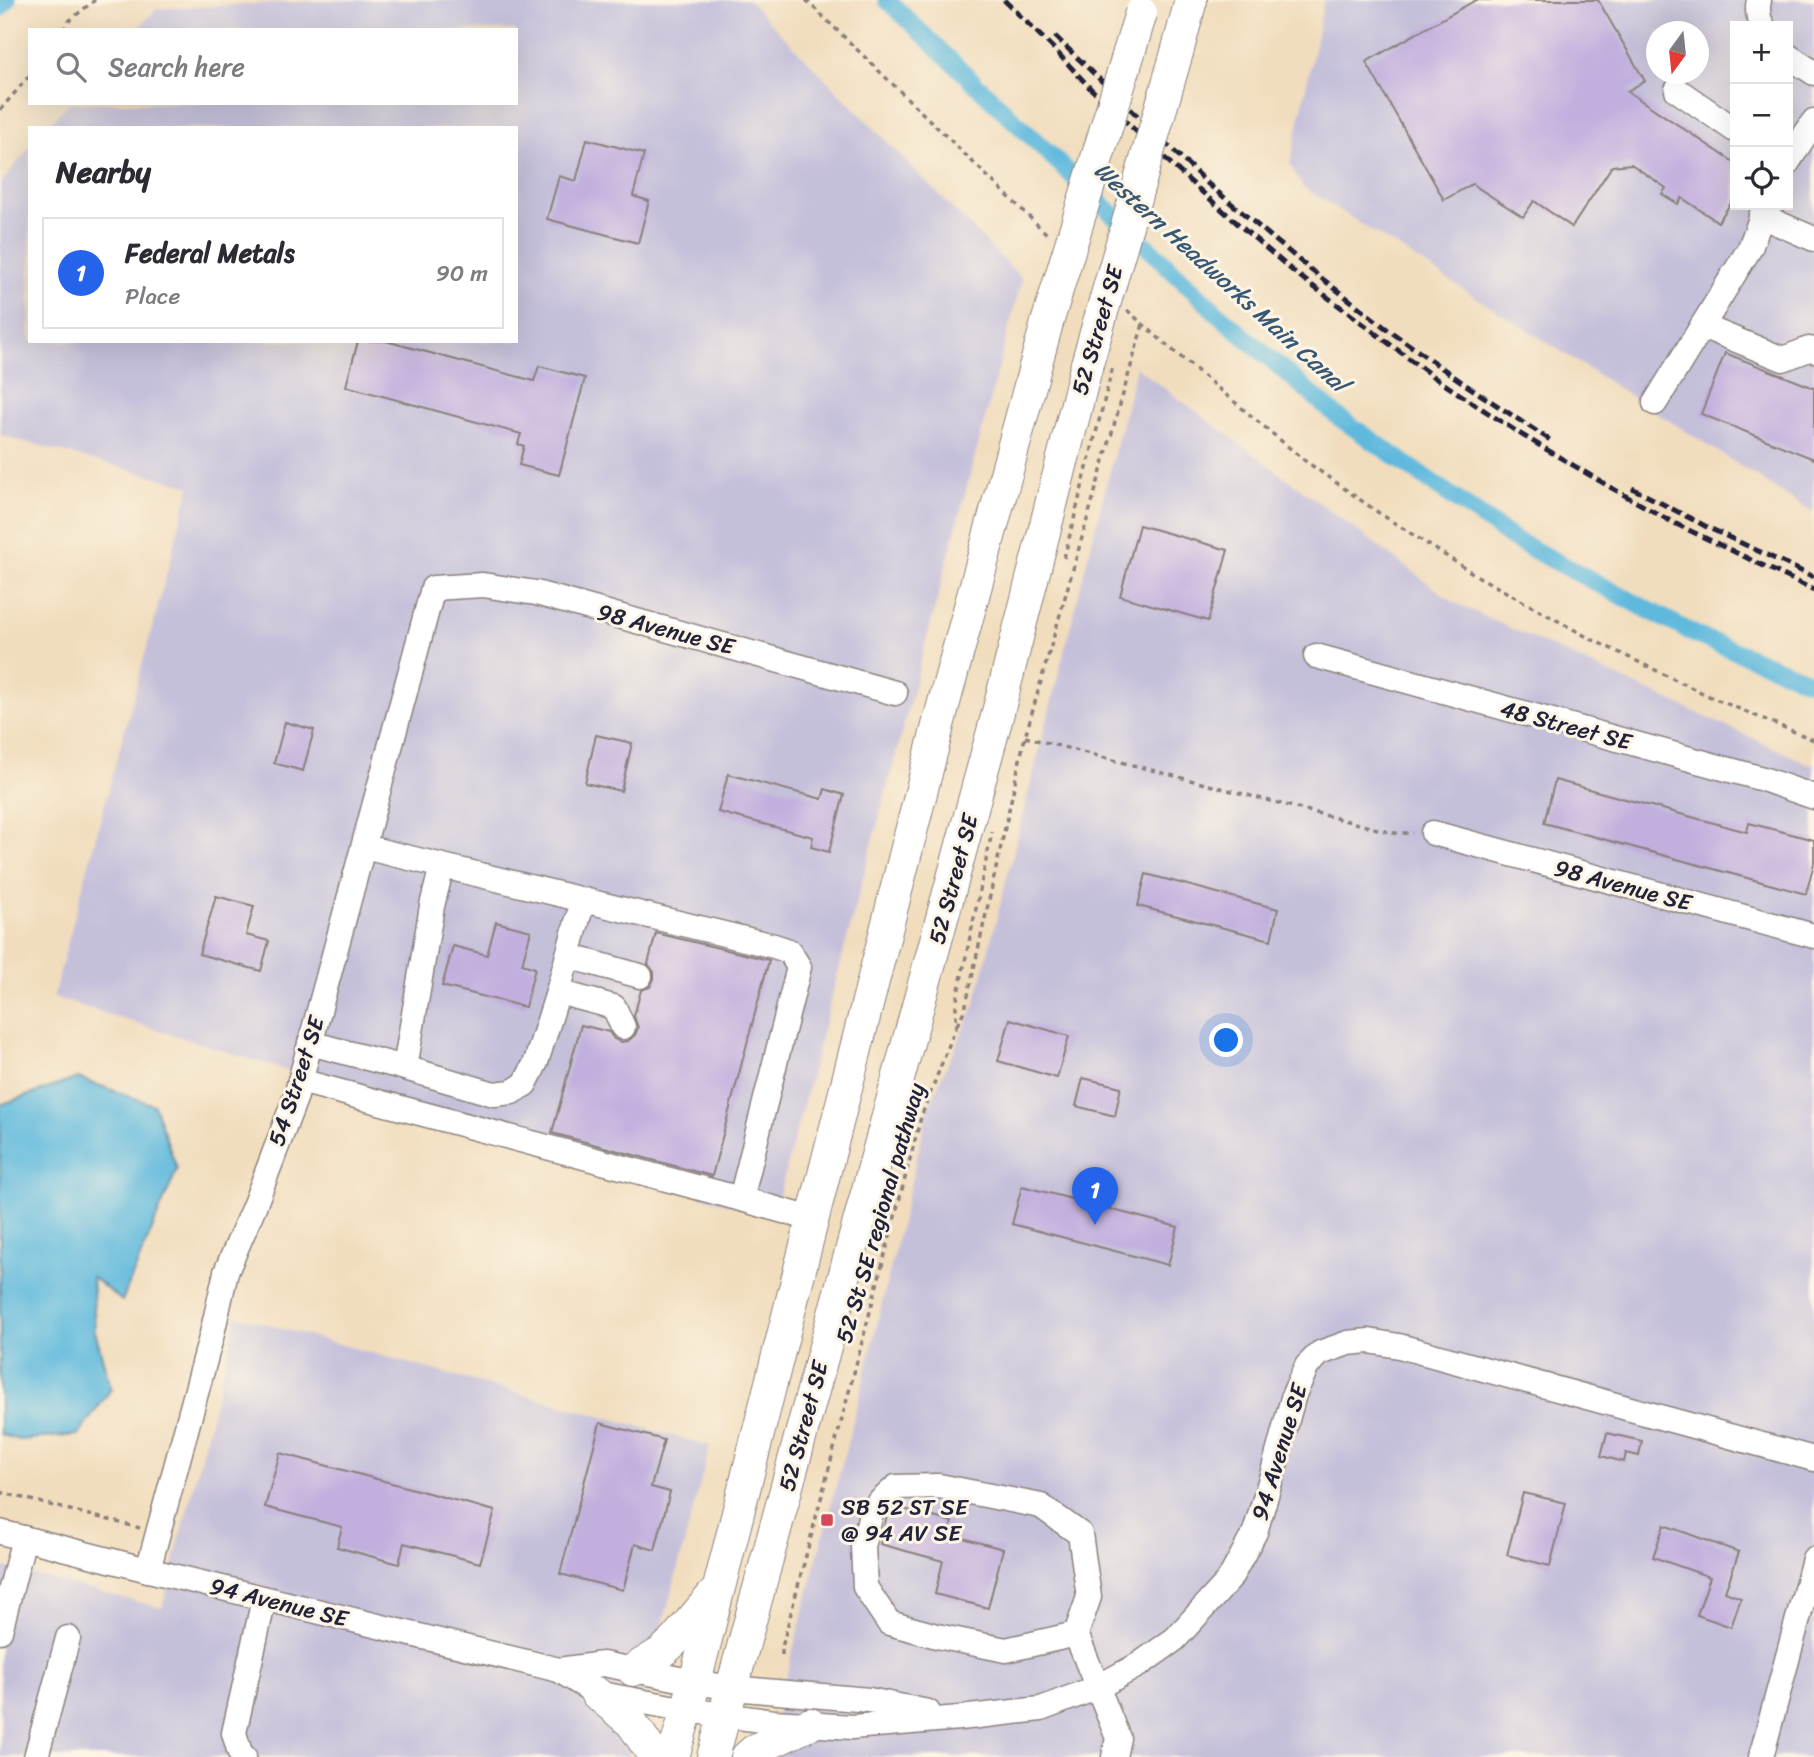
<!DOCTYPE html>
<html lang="en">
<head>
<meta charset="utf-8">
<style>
  body { margin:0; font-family:Sriracha,sans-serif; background:#f7f7f7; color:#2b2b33 }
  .controls { position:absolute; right:21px; top:21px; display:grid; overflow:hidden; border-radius:0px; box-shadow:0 7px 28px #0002 }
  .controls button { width:63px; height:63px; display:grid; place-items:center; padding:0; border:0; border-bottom:2px solid #e1e1e2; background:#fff; color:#2b2b33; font:35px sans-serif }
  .compass { position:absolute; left:1646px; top:21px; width:63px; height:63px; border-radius:50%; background:#fff; box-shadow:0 7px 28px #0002; rotate:195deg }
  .you { position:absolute; left:1227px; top:1041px; width:24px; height:24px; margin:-18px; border:5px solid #fff; border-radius:50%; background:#1a73e8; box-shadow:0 0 0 10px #1a73e833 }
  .badge { display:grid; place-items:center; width:46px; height:46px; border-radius:50%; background:#2563eb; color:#fff; font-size:23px; font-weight:700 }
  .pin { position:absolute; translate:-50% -58px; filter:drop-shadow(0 2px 4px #0008) }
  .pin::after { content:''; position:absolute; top:37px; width:24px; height:21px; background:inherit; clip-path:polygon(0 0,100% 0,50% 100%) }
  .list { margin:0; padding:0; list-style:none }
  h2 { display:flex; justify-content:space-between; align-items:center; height:91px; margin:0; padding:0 28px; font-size:30px }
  h2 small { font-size:23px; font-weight:400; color:#7c7c81 }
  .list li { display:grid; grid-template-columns:46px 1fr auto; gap:21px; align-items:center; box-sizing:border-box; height:112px; margin:0 14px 14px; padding:0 14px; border:2px solid #e1e1e2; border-radius:0px }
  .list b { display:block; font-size:26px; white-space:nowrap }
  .list p { margin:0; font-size:23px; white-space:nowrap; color:#7c7c81 }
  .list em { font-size:23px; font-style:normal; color:#7c7c81 }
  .icon { flex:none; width:38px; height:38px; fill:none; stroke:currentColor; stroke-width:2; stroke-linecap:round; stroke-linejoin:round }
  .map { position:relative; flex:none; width:1814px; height:1757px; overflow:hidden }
  .search { position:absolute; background:#fff; box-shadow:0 7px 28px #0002; left:28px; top:28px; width:490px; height:77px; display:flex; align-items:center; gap:18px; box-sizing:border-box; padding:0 24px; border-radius:0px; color:#7c7c81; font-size:26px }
  .panel { position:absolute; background:#fff; box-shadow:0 7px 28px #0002; left:28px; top:126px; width:490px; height:217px; border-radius:0px }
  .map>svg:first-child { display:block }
</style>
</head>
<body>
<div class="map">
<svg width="1814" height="1757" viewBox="0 0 1814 1757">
  <rect width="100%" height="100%" fill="#fcf5e5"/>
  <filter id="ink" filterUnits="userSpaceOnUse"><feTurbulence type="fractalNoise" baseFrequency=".0143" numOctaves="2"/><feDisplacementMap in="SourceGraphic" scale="14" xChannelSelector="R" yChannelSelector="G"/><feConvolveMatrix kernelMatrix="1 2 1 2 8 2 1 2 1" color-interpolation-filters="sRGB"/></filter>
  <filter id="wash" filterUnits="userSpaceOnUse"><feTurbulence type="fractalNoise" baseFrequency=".00686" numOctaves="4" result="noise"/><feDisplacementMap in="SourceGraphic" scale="28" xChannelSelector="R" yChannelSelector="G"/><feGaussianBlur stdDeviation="1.57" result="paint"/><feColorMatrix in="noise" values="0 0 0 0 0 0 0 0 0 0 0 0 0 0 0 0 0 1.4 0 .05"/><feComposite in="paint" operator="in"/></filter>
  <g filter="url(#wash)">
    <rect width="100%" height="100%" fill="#f1ddbd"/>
    <g fill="#c5c0da" fill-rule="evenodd">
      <path d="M338,0H748L1022,279L773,1218L275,1067L53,997L190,486L0,435V184L30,147V341H516V128H46L69,103H516V30H137L156,9Z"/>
      <path d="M1324,0H1814V513L1303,187L1290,165ZM1735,26H1788V205H1735ZM1657,32H1699V74H1657Z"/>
      <path d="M1136,367L1455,603L1814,766V1757H765L864,1379L929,1105L975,1004Z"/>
      <path d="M237,1316L710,1446L628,1757H0V1566L162,1608Z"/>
    </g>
    <path fill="#5fb9dd" stroke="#406e8c" stroke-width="2" d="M78,1078L154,1105L177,1169L122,1301L92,1277L95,1331L111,1389L78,1435L19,1440L0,1434V1105Z"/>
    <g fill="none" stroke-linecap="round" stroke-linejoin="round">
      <g stroke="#5fb9dd" stroke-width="18">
        <path d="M887,0L1217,313L1337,416L1513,539L1698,636L1814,683"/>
        <path d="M0,8L7,0"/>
      </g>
    </g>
    <g id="blocks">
      <g fill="#c1afde">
        <path d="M1476,0H1598L1645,81L1627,91L1735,163V197L1718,222L1682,198L1678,204L1662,194L1666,188L1631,164L1612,166L1572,227L1534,201L1523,217L1472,184L1444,200L1366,62Z"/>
        <path d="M587,139L644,154L633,196L649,201L638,243L547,219L559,176L576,181Z"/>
        <path d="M358,341H386L534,381L539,366L585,378L559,475L519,465L524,446L518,444L521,434L346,386Z"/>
        <path d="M1725,353L1814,388V459L1701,414Z"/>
        <path d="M1139,525L1228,550L1208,621L1120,596Z"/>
        <path d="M285,722L314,730L303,771L274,763Z"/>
        <path d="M596,735L632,743L621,791L585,783Z"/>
        <path d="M728,774L822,799L825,789L844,795L829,852L811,847L813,837L718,812Z"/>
        <path d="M1555,780L1747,832L1749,823L1814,840V863L1806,894L1544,823Z"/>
        <path d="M1146,874L1278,909L1271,940L1138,906Z"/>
        <path d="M216,896L254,906L246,935L269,941L261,971L199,954Z"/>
        <path d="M496,922L531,931L522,964L535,968L525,1007L442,986L453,946L487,955Z"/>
        <path d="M656,933L769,960L712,1176L552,1133L581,1025L609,1032L614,1039L621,1042L628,1041L635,1035L638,1028L634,1016L641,990L650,987L654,979V972L648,964Z"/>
        <path d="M1010,1019L1069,1036L1057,1078L998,1061Z"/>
        <path d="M1083,1078L1121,1087L1115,1116L1076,1106Z"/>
        <path d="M1022,1186L1178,1227L1168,1265L1012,1224Z"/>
        <path d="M600,1423L664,1440L651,1487L670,1492L655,1550L635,1544L623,1590L560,1574Z"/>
        <path d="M1607,1433L1642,1441L1639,1456L1626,1453L1624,1462L1601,1456Z"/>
        <path d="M280,1453L495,1511L480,1563L404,1543L399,1564L337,1547L342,1527L265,1507Z"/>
        <path d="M1523,1493L1566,1503L1550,1566L1507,1555Z"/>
        <path d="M896,1507L952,1522L948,1534L1003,1549L988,1608L935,1594L943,1561L880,1544L887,1515Z"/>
        <path d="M1664,1525L1739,1552L1725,1592L1741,1598L1731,1627L1697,1615L1710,1577L1653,1557Z"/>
      </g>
    </g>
  </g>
  <g filter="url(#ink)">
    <use href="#blocks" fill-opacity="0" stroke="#8a807c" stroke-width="2"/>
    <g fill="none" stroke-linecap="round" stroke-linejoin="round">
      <g stroke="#8a807c" stroke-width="27">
        <g id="minor">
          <path d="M1759,0C1757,8 1758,20 1763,26"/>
          <path d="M1788,56L1814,73"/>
          <path d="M1677,90L1735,130"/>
          <path d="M1788,162L1814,121"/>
          <path d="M1761,216L1814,239"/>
          <path d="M1702,326L1783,359L1809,349L1814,350"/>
          <path d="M1655,403L1750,248L1766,205"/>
          <path d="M1316,656L1763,779L1814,797"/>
          <path d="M1433,833L1814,936"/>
          <path d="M364,847L774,946L789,951L799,967L741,1199L812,1219"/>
          <path d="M568,956L640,976"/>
          <path d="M558,992L614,1007L623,1027"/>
          <path d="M310,1043L405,1068L494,1094L512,1092L525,1084L536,1062L558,992L583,900"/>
          <path d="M405,1068L432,906L442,866"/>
          <path d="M300,1081L741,1199"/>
          <path d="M0,1532L148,1570L559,1670L596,1693L687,1710L774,1722L852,1727L960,1718L1041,1709L1098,1687L1140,1664L1175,1639L1229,1580L1255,1532L1273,1472L1294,1394L1307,1366L1320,1353L1348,1343L1369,1341L1399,1346L1814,1459"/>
          <path d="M148,1570L212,1334L226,1272L255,1204L296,1096L433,588L483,585L536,593L895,693"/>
          <path d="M0,1631L24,1538"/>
          <path d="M1076,1634L1089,1597L1080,1534L1041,1506L939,1486L896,1487L872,1509L863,1546L865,1587L889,1623L937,1636L1006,1650L1076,1634L1118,1738L1114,1757"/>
          <path d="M559,1670L603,1664L695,1682L732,1688L869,1700L928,1712"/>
          <path d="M36,1757L68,1638"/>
          <path d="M244,1757L240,1753L234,1733L264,1599"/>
          <path d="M1761,1757L1814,1559"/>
        </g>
      </g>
      <g stroke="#8a807c" stroke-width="34">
        <g id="major">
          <path d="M1178,49L1191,0"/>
          <path d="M633,1670L661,1653L674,1641L713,1595"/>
          <path d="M596,1693L632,1723L655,1757"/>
          <path d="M673,1757L695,1682L942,710L1047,323"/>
          <path d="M713,1757L995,724L1087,364"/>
          <path d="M747,1757L755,1750L810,1724"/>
        </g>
      </g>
      <g stroke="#8a807c" stroke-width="3.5" stroke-dasharray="5 5" stroke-linecap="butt">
        <path d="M806,0L1048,235"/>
        <path d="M63,30L70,20L95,0"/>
        <path d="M0,110L30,75"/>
        <path d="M1127,310L1170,348L1304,460L1379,513L1479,577L1589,638L1713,698L1814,740"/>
        <path d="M1064,558L1113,366"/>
        <path d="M1025,737L1393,833H1413"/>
        <path d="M957,1025L965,1009L1025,737L1143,324"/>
        <path d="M0,1492L140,1528"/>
        <path d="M782,1655V1647L797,1590L921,1117L956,1027V1004L992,832"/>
      </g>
      <use href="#minor" stroke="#fff" stroke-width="24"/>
      <use href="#major" stroke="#fff" stroke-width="32"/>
      <g stroke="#22223b" stroke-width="5" stroke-dasharray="10 5" stroke-linecap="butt">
        <path d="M1004,0L1055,50L1091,89L1184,176L1246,231L1294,272L1435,378L1522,435L1610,487L1672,522L1814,590"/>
        <path d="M1055,36L1207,183L1311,270L1387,329L1466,385L1553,442"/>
        <path d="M1632,488L1709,528L1814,577"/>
      </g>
      <g stroke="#8a807c" stroke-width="34" stroke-linecap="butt">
        <g id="major-bridge">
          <path d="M1047,323L1141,13"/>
          <path d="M1087,364L1178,49"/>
        </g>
      </g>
      <use href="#major-bridge" stroke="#fff" stroke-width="32"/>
    </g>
  </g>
  <rect fill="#d1495b" stroke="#fcf5e5" stroke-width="2.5" x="820" y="1513" width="14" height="14" rx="3.5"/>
  <g text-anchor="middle" stroke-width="6" stroke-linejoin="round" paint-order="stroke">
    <g font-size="23" fill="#22223b" stroke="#fcf5e5">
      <text transform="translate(1097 330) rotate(-74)" y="8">52 Street SE</text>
      <text transform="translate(666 629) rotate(15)" y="8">98 Avenue SE</text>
      <text transform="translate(1566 725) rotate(15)" y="8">48 Street SE</text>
      <text transform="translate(953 879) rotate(-75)" y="8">52 Street SE</text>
      <text transform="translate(1623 885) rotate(15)" y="8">98 Avenue SE</text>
      <text transform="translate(296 1081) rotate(-72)" y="8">54 Street SE</text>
      <text transform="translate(880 1213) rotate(-74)" y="8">52 St SE regional pathway</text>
      <text transform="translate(803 1426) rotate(-75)" y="8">52 Street SE</text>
      <text transform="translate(1279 1452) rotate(-73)" y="8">94 Avenue SE</text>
      <text transform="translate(279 1602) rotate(14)" y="8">94 Avenue SE</text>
    </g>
    <g font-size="23" fill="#22223b" stroke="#fcf5e5" text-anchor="start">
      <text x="841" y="1515">SB 52 ST SE<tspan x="841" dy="26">@ 94 AV SE</tspan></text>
    </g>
    <g font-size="24" font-style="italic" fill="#375774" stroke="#fcf5e5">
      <text transform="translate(1221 277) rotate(42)" y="8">Western Headworks Main Canal</text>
    </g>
  </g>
</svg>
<div class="controls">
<button>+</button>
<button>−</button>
<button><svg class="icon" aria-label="locate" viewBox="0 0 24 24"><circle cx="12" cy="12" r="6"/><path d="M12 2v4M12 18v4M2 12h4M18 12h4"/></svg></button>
</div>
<svg class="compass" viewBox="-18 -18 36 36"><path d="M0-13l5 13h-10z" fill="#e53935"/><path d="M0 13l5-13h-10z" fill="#7c7c81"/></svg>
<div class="you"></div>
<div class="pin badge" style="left:1095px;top:1225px">1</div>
<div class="search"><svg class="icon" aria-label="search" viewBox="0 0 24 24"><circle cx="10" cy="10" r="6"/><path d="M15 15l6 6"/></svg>Search here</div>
<section class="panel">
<h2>Nearby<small></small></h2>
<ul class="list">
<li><span class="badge">1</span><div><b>Federal Metals</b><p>Place</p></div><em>90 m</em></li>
</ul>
</section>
</div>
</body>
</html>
